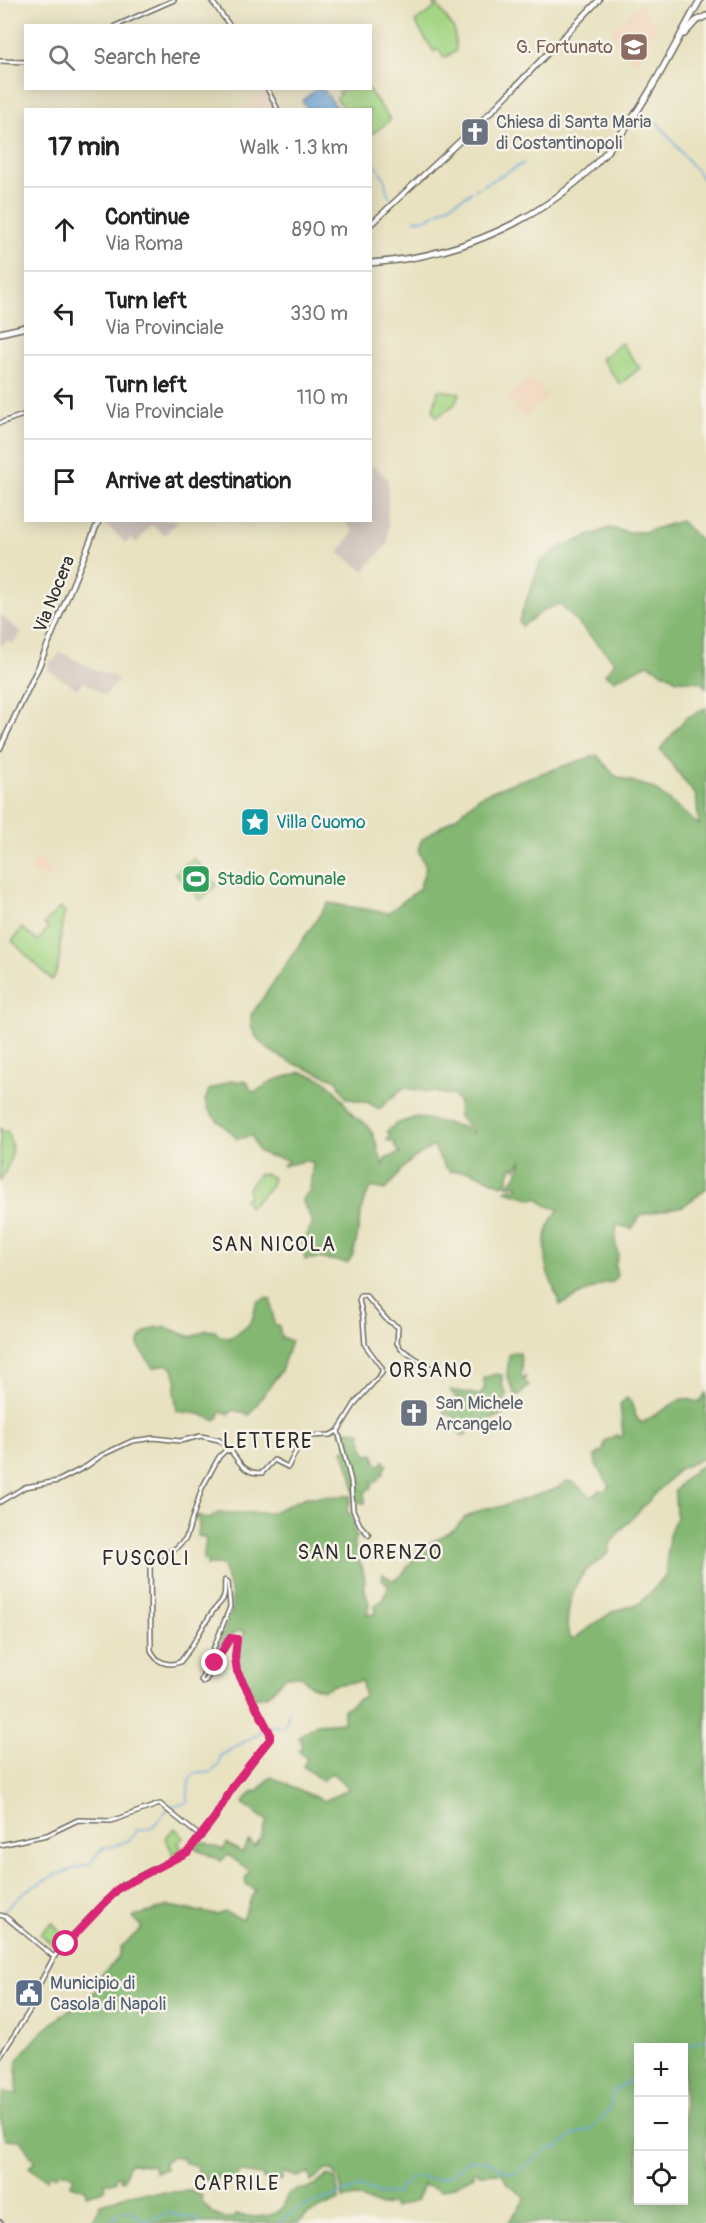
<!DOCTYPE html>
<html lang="en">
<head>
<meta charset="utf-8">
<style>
  body { margin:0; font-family:Pangolin,sans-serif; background:#f6f6f6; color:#222 }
  .controls { position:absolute; right:18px; bottom:18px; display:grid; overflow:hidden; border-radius:0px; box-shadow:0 3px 15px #0003 }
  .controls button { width:54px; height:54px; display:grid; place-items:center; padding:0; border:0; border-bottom:2px solid #e0e0e0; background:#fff; color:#222; font:30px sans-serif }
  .stop { position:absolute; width:18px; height:18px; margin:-14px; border:4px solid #db2777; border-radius:50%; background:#fff }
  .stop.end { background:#db2777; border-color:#fff; box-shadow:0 2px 6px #0008 }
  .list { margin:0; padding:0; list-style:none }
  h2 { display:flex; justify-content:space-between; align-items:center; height:78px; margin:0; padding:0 24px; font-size:26px }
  h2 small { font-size:20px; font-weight:400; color:#767676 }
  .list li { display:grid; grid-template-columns:39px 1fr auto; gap:18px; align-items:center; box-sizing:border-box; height:84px; padding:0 24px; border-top:2px solid #e0e0e0 }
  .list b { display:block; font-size:22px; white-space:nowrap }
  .list p { margin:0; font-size:20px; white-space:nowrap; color:#767676 }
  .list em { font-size:20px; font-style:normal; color:#767676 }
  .icon { flex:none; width:33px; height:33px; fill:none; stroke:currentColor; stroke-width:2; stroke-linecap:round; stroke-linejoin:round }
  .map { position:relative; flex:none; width:706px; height:2223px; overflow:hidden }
  .search { position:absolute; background:#fff; box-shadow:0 3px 15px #0003; left:24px; top:24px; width:348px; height:66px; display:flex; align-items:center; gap:15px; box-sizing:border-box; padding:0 21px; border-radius:0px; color:#767676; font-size:22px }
  .panel { position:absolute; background:#fff; box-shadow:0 3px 15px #0003; left:24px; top:108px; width:348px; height:414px; border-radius:0px }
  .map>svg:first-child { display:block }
</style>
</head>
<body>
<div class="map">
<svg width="706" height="2223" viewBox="0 0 706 2223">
  <rect width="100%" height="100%" fill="#f7f3e8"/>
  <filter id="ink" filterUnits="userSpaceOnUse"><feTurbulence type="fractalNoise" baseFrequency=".0167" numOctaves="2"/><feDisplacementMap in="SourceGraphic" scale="12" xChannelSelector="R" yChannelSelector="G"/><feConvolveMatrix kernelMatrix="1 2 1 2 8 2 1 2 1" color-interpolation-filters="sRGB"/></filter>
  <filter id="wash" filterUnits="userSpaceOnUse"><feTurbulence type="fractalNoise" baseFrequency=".008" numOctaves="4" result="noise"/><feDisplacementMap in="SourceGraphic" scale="24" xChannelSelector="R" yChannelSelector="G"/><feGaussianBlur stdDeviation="1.35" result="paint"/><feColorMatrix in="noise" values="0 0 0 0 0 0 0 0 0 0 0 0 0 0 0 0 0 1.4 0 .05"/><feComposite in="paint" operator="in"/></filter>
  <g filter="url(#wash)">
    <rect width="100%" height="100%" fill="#e8e2c1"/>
    <g fill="#f1d5bd">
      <path d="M640,3L657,27L636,63L610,32Z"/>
      <path d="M266,92L274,109H244L257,99Z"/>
      <path d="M531,377L547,397L525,418L507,397Z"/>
      <path d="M38,858L55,872L49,880L44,875L33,873L29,868Z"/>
    </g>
    <g fill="#cec1ba">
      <path d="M371,464L388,479V544L364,571L338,553L354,531L343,521L370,520Z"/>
      <path d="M106,520H179V521L164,535L151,524L137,543L131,538L126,543L104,523Z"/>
      <path d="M1,615L22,633L12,644L7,640L0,647Z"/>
      <path d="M60,652L96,670L119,679L105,696L83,681L77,689L47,669L51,660L55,661Z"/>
    </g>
    <g fill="#a4d685" stroke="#688058" stroke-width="1.5">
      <path d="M436,3L454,29L456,51L444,58L438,49L434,52L415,22L435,8L433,5Z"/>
      <path d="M347,88L368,89L390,119L389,121L371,135L370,110L344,109L336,98L340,95L338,92Z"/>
      <path d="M621,343L640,368L620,384L601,359Z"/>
      <path d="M438,390L460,393L454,405L437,417L433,411Z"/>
      <path d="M193,858L217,885L200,900L175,873Z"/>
      <path d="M60,908L65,913C56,934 65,962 52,980L12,941L22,928L38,941L48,928L44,924Z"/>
      <path d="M0,1128L4,1132L7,1131C17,1154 10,1161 0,1182Z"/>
      <path d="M259,1174H266L273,1178L270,1187L250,1207L244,1199L249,1196L248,1188Z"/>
      <path d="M175,1828L184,1838L178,1843L181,1848L174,1855L165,1838Z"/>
      <path d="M52,1922L63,1935L53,1945L40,1934Z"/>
    </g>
    <g fill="#83b772" stroke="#57714e" stroke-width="1.5" fill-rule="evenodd">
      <path d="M681,521L706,546V688L702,682L677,680L648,664L614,680L605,674L615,662L560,604L546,609L522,626L519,621L540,563L548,556L562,547L609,528L627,532H644Z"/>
      <path d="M706,708V1189L683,1206L641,1215L632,1229L617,1225L615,1241L618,1255L615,1266L617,1275L613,1282L604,1283L560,1305L547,1270L545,1240L551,1220L559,1209C549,1207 543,1205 537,1197L534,1199L505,1191L510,1188L518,1189V1185H507L516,1177L523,1159L516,1168L512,1166L507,1182L502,1185L470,1171H450L444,1166V1164L441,1161L434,1146C425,1151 414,1157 406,1165C398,1172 393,1184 385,1190L372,1187C354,1210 362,1249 347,1263L318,1258L305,1260L302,1241L313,1224L302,1200L310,1190L313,1162L304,1161L282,1166L289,1160L268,1156L258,1151L252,1136L237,1139C226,1125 210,1119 205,1101L209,1090L232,1080L239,1082L243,1081L248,1083L251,1091H257L272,1081L302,1072L324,1080L335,1090L355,1118C375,1123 377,1149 383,1166L385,1159L400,1153L395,1148V1143L387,1140L390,1137L387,1131L396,1124L417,1117L463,1127L467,1131L473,1133L458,1115L459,1103L453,1095L403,1088L379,1109L369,1103L346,1098L337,1080C313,1070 262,1057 252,1029C251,1025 251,1019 251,1015L328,903L388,913L419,889L426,867L418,850L421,841L428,835L459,815L480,796L515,782L597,755L615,776L653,788L699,825L696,796L660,749L686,718Z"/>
      <path d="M266,1298L271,1299L274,1324L279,1326L281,1337L291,1341L281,1371L249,1415L234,1410L229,1414L221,1412L218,1418L214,1420L200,1414L177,1411L174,1390L177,1383L173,1369L166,1364L153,1368L138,1345C140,1337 143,1334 150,1330C164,1321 178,1334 192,1337L206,1330L215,1331L218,1335L230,1338C248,1327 254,1324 256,1302Z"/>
      <path d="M514,1352L520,1353L522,1368L521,1377L523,1379L526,1376L524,1381L529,1385L519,1396L515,1395L507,1375L509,1354Z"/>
      <path d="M496,1374L502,1375V1385L507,1394L504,1403L506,1412L481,1425L477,1431L475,1428L469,1429L466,1435H460L456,1430L455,1417L443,1413L445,1408L458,1410L460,1398H456L450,1390L480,1395L485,1387L483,1378Z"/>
      <path d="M706,1393V1457L679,1469L619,1532L610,1544L608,1554C600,1560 592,1564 585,1572C572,1585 564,1618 569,1636L573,1639L612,1612L640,1603L665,1577L669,1536L676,1517L675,1491L683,1481L697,1468L706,1465V2223H687L683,2221L680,2223H508L526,2198L507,2184L502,2173L479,2174L477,2171L473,2172L474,2176C461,2182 452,2189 439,2191L437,2189L423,2185L416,2201L394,2208L392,2204L382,2206L356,2197L343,2199L339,2178L332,2170H326L311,2182L309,2172L297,2177L283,2172L282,2180L263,2179V2175C251,2175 248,2171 238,2172V2185L231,2181L224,2180V2177L218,2175L215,2183L197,2176V2166L183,2162V2158L170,2157L169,2160L164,2162L166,2169L155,2172L154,2166L131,2163L128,2165L124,2181L120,2180L121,2176H117L115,2182H105V2190L86,2195V2189L70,2185L74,2177L65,2171L63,2173L60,2172L56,2176L51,2173L47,2180L29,2167L35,2162L20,2140L5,2139C0,2125 0,2105 3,2092L17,2094V2060L41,2033L70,2009L80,2005L104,1983L99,1977C108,1968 120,1960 121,1947L142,1928L133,1917L169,1906L217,1915L225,1912L242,1919L255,1890L246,1884L245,1879L250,1871L228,1855L221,1861L195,1848L199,1842H204L223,1850L227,1843L242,1853L249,1841L255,1846L261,1838L267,1821L243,1803L252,1792L257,1791L271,1777L324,1801L349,1789L332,1773L322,1781L303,1766L307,1759L299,1751L302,1746L299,1736L317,1724L343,1722L344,1709L364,1696L362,1681L333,1685L324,1690L311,1686L301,1676H286L268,1695L254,1698C239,1669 234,1663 245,1631C229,1628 220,1650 211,1662L232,1611V1596L223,1565H207L208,1561L203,1560L206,1538L198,1536L199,1526L197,1515L209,1519L218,1513H270L306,1497L351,1496L349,1506L347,1507L348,1513L352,1515L354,1532L358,1536L353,1541L360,1565L362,1566L365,1582L363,1583L369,1604L367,1615L377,1613L374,1606L384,1599L383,1597L389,1586L382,1579L383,1574L392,1580L396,1579L402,1575L420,1549L455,1529L464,1518L485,1508L499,1507L556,1489L566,1481L573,1482L590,1496H593L599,1490L605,1491L610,1486L596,1465L595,1456L603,1451L605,1441L616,1435L621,1437L623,1435L620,1404L627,1398C636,1404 631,1416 642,1423L681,1399H687L699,1402ZM638,2048H684V2200H638Z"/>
      <path d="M341,1430L360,1431L366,1455L374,1454L376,1463L380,1466L384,1461L387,1465L382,1472L384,1473L375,1483L372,1482V1487L365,1492V1503L355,1502L352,1476L343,1450L347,1449V1435L341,1434Z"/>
      <path d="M329,2175L336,2179L339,2200L306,2215L299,2223H91L100,2207L99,2205L129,2194L192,2191L202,2196L201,2201C211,2213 217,2219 234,2218L236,2215C249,2217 273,2219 282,2208C286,2203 284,2196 291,2192C296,2188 304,2190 309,2188C316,2186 322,2179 329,2175Z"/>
    </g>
    <path fill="#6fa7de" stroke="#4d6984" stroke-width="1.5" d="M318,88L323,89L338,109H308L302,101Z"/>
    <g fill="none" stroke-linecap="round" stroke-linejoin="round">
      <g stroke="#6fa7de" stroke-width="1.5">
        <path d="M657,122L706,183"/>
        <path d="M370,158L384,177L387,193L393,201"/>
        <path d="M475,190L524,163"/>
        <path d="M414,220L426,219L472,192"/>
        <path d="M1,1913L27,1890L55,1875L89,1864L103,1848L115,1846L129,1840L137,1830C158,1829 156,1820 169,1808C175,1803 182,1805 188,1803C189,1792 185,1773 200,1772C204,1772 207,1773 211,1772L219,1765L220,1756L261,1732C270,1720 274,1730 285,1726L289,1712"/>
        <path d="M680,2048L706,2040"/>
        <path d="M146,2222L168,2213L199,2220L201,2223"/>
        <path d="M110,2223L117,2214L128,2211L148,2223"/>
        <path d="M280,2223C296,2203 337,2198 359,2187L379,2194H396C417,2164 421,2185 445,2177C454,2174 462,2166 468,2160L489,2161L499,2168L515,2174L546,2150L560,2147L571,2136L591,2129L598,2123L609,2110L612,2103L613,2091L638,2076"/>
      </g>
    </g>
  </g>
  <g filter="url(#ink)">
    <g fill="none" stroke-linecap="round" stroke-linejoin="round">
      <g stroke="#6d6b60" stroke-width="6">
        <g id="tertiary">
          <path d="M211,0L230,26"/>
          <path d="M115,26L174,0"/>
          <path d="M0,61L26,62"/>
          <path d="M267,88L278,110"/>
          <path d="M0,423L26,414"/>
          <path d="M338,1431L351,1481L353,1510L360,1525L369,1535"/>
          <path d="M228,1447L230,1448L228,1451L226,1448Z"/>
          <path d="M230,1450C240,1463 245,1474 262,1473L274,1460L288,1467L302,1439L309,1436L330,1435L338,1431L356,1402L382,1373V1368L365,1345L363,1317L359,1300L361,1296H366L387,1320L398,1327L397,1343L401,1349L431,1368"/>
          <path d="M0,1502L25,1487L58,1481L87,1466L102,1455L132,1441L154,1438L180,1441L201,1436L219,1440L227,1447"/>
          <path d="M0,1845L47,1835L78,1820L111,1821L160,1804L201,1837"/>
          <path d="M0,1915L6,1917L54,1957"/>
          <path d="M0,2057L30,2010L40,1983L54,1957L67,1941L122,1885L188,1852L215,1817L235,1783L270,1739V1733L237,1671L235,1657L237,1639L230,1638L206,1680L203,1682L201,1680L230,1607L228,1582L225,1580C224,1586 226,1593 223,1599C220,1604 214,1609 211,1614C200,1630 193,1647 180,1662C167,1667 156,1662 151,1650L150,1561L176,1548L186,1538L202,1488L219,1457L226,1450"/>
          <path d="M0,2222L1,2223"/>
        </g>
      </g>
      <g stroke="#6d6b60" stroke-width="7">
        <g id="secondary">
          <path d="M370,225L491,112L599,0"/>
          <path d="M0,748L39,666L99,520"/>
        </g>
      </g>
      <g stroke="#6d6b60" stroke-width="8">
        <g id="motorway">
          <path d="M684,34L696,21L706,16"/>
          <path d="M370,263C471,256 568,210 627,126C655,87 676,42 700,0"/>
          <path d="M0,333L26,327"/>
        </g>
      </g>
      <use href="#tertiary" stroke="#fff" stroke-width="3"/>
      <use href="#secondary" stroke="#fff" stroke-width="4"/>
      <use href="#motorway" stroke="#fff" stroke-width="5"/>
    </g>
  </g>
  <g fill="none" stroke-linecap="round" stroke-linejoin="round" filter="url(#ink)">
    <path stroke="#db2777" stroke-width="8" d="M66,1944L119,1888L188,1852L215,1817L235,1783L270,1739V1733L237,1671L235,1657L237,1639L230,1638L215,1663"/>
  </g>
  <defs>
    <g id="school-square" transform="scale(1.5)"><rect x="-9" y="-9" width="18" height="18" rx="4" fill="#8d6e63" stroke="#f7f3e8"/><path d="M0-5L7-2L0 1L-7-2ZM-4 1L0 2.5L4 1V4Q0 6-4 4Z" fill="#fff"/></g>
    <g id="church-square" transform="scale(1.5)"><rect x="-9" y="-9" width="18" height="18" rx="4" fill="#6b7280" stroke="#f7f3e8"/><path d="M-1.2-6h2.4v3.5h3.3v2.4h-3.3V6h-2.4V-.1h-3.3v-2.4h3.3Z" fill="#fff"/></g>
    <g id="sight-square" transform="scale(1.5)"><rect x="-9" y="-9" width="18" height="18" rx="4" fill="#0f9aa8" stroke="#f7f3e8"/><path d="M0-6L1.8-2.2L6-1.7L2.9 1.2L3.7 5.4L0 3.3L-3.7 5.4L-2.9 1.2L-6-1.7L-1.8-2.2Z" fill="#fff"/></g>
    <g id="stadium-square" transform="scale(1.5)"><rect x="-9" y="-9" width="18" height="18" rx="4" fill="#2e9e5b" stroke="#f7f3e8"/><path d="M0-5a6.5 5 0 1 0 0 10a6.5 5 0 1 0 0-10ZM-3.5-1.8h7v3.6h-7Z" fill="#fff"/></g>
    <g id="civic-square" transform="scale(1.5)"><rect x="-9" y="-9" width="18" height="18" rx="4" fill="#5c6f8a" stroke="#f7f3e8"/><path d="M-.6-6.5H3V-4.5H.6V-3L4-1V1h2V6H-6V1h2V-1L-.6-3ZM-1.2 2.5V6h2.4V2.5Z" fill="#fff"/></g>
  </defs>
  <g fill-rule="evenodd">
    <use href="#school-square" x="634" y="47"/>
    <use href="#church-square" x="475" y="132"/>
    <use href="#sight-square" x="255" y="822"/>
    <use href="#stadium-square" x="196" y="879"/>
    <use href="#church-square" x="414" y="1413"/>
    <use href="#civic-square" x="29" y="1993"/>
  </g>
  <g text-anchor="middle" stroke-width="5" stroke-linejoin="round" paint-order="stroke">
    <g font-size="18" fill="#785e54" stroke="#f7f3e8" text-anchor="end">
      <text x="613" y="53">G. Fortunato</text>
    </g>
    <g font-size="18" fill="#5b616d" stroke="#f7f3e8" text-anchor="start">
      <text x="496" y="128">Chiesa di Santa Maria<tspan x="496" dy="21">di Costantinopoli</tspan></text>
      <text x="435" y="1409">San Michele<tspan x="435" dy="21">Arcangelo</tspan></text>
    </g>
    <g font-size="18" fill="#2b2b2b" stroke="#f7f3e8">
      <text transform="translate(54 594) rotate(-68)" y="6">Via Nocera</text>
    </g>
    <g font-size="18" fill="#0d838f" stroke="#f7f3e8" text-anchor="start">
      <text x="276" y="828">Villa Cuomo</text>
    </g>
    <g font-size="18" fill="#27864d" stroke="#f7f3e8" text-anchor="start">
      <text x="217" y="885">Stadio Comunale</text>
    </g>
    <g font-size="18" fill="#4e5e75" stroke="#f7f3e8" text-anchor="start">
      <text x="50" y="1989">Municipio di<tspan x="50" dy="21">Casola di Napoli</tspan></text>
    </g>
    <g font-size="20" letter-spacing="1.5" fill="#2b2b2b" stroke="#f7f3e8">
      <text x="274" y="1251">SAN NICOLA</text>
      <text x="431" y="1377">ORSANO</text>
      <text x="370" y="1559">SAN LORENZO</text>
      <text x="146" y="1565">FUSCOLI</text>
      <text x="237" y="2190">CAPRILE</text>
    </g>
    <g font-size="21" letter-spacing="1.5" fill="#2b2b2b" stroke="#f7f3e8">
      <text x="268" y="1448">LETTERE</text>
    </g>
  </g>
</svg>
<div class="controls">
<button>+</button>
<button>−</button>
<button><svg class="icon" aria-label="locate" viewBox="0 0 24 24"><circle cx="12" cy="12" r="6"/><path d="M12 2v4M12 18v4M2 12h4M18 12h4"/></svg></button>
</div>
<div class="stop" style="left:66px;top:1944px"></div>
<div class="stop end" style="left:215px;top:1663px"></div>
<div class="search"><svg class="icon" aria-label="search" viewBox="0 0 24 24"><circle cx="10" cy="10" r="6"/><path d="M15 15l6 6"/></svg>Search here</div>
<section class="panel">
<h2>17 min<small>Walk · 1.3 km</small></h2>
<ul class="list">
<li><svg class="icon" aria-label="ahead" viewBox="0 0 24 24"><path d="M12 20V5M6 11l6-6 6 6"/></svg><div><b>Continue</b><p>Via Roma</p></div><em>890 m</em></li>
<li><svg class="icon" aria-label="left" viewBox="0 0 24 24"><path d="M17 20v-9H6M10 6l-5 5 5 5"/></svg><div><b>Turn left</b><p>Via Provinciale</p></div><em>330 m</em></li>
<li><svg class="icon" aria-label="left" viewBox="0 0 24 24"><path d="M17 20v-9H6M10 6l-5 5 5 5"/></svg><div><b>Turn left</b><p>Via Provinciale</p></div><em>110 m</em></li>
<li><svg class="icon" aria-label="arrive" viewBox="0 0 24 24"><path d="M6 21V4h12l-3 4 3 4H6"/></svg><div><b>Arrive at destination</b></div></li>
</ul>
</section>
</div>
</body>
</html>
